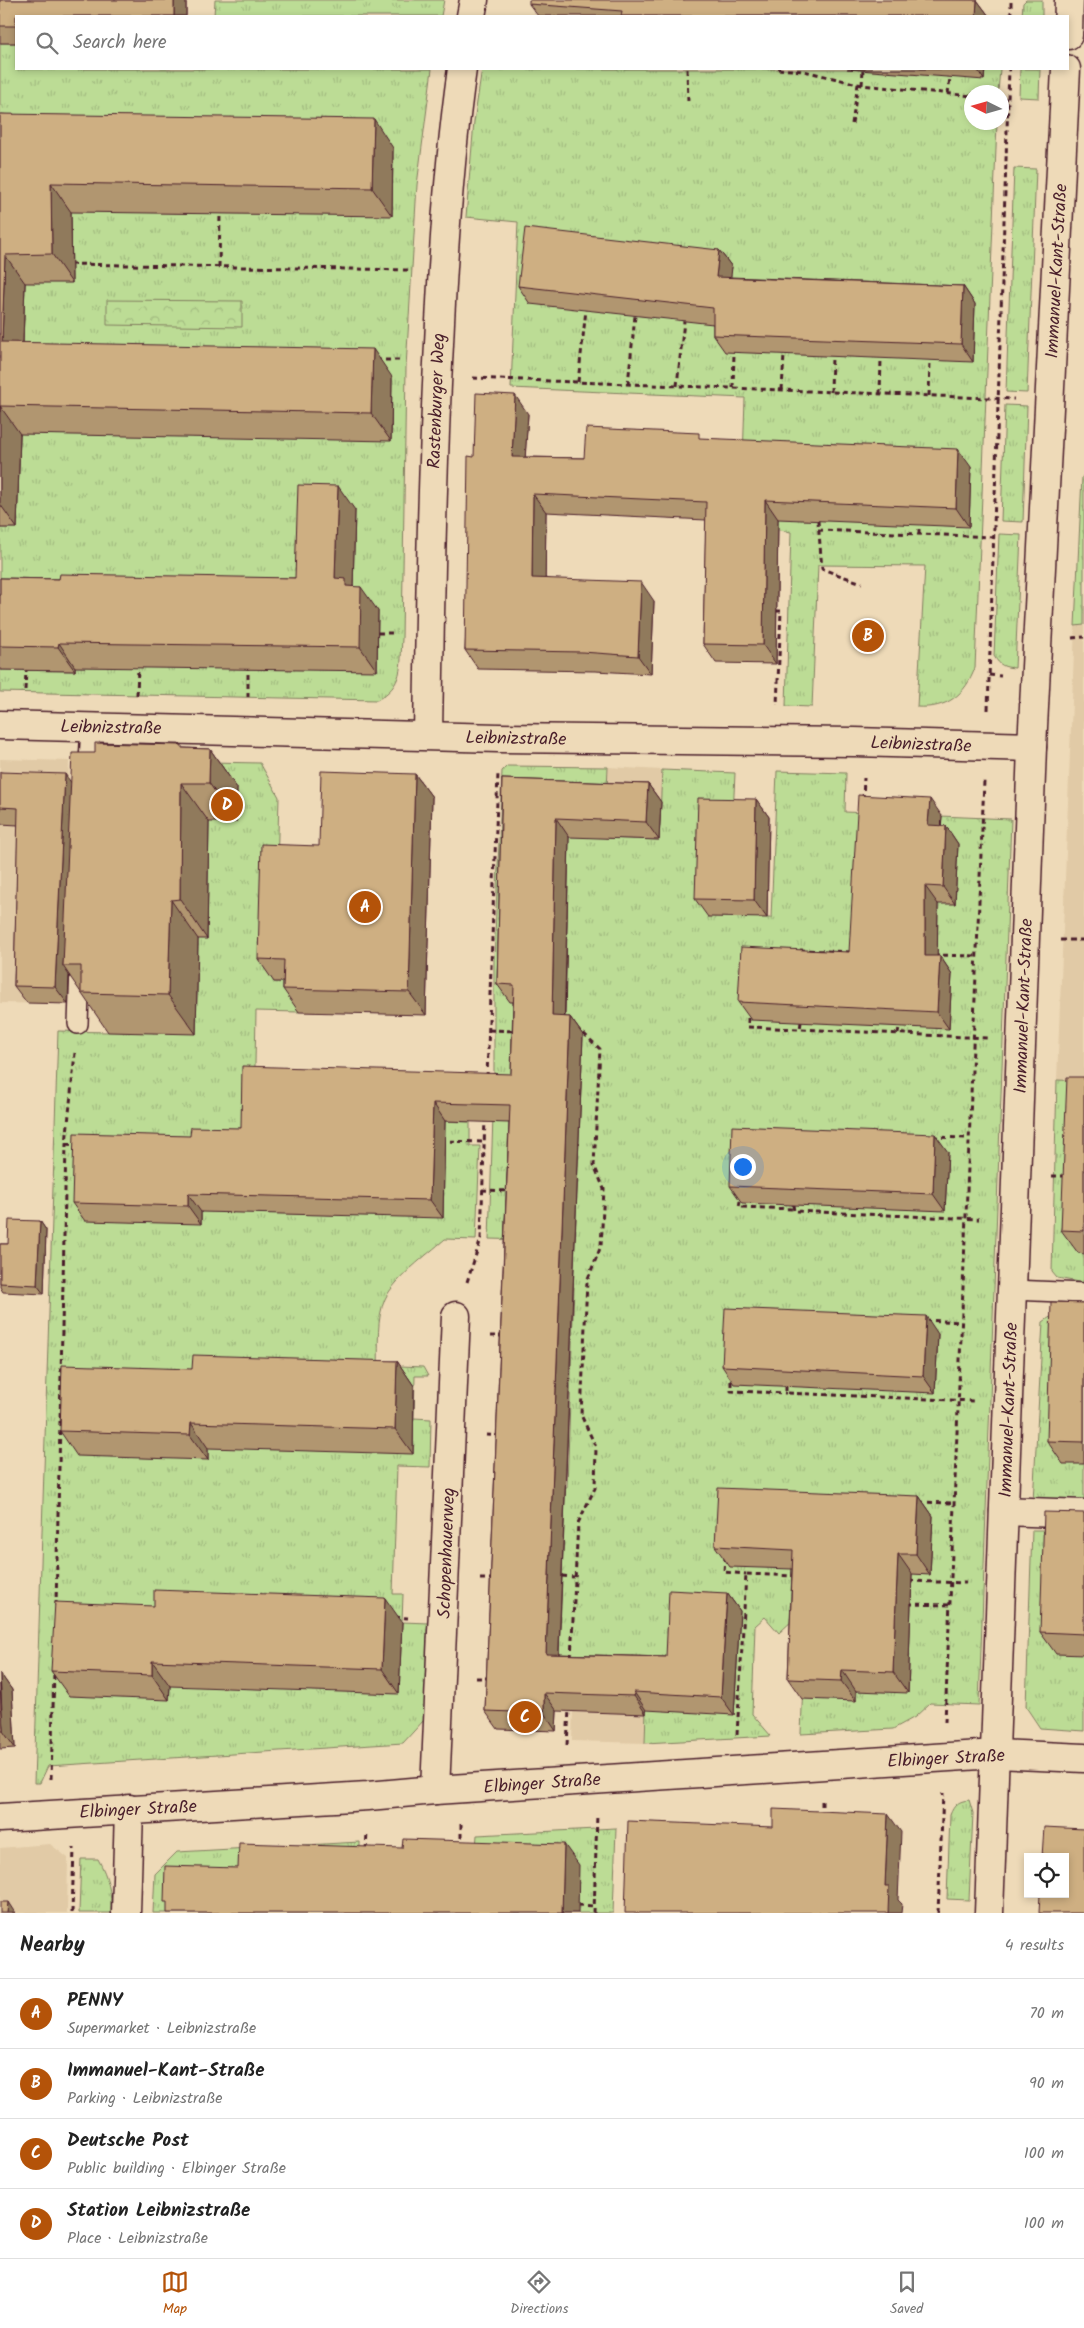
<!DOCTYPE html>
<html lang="en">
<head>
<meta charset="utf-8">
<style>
  body { margin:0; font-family:Kalam,sans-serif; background:#f2f2f2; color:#222 }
  .controls { position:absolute; right:15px; bottom:15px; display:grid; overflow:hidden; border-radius:0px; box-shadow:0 2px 8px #0003 }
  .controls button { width:45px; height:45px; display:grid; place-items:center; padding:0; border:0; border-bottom:1px solid #e0e0e0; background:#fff; color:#222; font:25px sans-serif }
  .compass { position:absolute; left:964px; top:85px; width:45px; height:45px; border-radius:50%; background:#fff; box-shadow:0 2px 8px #0003; rotate:275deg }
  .you { position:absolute; left:742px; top:1166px; width:18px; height:18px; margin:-12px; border:4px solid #fff; border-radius:50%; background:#1a73e8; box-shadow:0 0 0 8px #1a73e833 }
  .badge { display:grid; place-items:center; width:32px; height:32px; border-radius:50%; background:#b45309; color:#fff; font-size:16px; font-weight:700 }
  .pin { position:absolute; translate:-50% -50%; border:2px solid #fff; box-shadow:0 1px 5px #0006 }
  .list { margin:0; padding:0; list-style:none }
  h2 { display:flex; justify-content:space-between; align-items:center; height:65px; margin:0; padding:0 20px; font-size:21px }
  h2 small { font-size:16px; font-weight:400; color:#767676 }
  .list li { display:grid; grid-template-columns:32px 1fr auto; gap:15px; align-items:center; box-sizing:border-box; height:70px; padding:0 20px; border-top:1px solid #e0e0e0 }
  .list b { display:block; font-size:19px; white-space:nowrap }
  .list p { margin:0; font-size:16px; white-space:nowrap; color:#767676 }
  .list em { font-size:16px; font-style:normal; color:#767676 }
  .icon { flex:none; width:28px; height:28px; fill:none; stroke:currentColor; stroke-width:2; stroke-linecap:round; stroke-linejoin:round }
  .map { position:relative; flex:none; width:1084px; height:1913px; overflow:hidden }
  .search { position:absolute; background:#fff; box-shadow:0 2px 8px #0003; left:15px; right:15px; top:15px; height:55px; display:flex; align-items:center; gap:12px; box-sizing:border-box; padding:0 18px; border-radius:0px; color:#767676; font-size:19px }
  .sheet { height:345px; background:#fff }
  nav { display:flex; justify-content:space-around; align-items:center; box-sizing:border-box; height:70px; border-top:1px solid #e0e0e0; background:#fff; font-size:14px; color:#767676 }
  nav a { display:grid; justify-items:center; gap:2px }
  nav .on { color:#b45309 }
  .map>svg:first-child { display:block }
</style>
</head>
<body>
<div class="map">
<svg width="1084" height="1913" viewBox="0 0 1084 1913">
  <defs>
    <pattern id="grass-tufts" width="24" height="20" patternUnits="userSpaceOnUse" patternTransform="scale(1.25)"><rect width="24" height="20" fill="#bcdc95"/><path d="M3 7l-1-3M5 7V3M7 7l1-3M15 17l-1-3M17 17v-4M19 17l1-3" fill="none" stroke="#a3bc81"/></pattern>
    <pattern id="park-crowns" width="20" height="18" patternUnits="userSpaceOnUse" patternTransform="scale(1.25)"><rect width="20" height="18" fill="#bcdc95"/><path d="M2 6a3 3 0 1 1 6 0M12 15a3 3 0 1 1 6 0" fill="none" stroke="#a3bc81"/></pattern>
  </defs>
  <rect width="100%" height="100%" fill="#eedab8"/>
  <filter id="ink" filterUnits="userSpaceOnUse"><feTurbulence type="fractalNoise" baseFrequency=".02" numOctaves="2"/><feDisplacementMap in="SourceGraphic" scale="10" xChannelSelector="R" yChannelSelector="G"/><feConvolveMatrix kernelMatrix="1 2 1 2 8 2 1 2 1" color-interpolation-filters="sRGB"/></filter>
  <g filter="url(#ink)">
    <g fill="#e1caa6">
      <path d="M1084,475V1081L1057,1080L1075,626L1082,477Z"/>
      <path d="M0,759L69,761L62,1004L0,1003Z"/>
      <path d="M608,767L662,770L659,840L605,838Z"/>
      <path d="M574,1672L648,1675L645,1743L572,1741Z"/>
      <path d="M50,1844L68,1858L67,1913H0V1848Z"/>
    </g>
    <g fill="url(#grass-tufts)" stroke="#837e60">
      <path d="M215,0H444L441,16H214Z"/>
      <path d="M1026,0H1042V16H1022L1023,3Z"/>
      <path d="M0,43H16V69H432L417,185L406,367L402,639C400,667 404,685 377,700L0,692V670L75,671V666L0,602V528H17L25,283L0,255Z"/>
      <path d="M482,69H1000L998,92H972V122L997,123L975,668C965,695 947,709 917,707L925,566L818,565L812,707L786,706L791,532L741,523L745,398L511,388L518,222L466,217L474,122Z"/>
      <path d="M1020,69H1040L1039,98L1019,97Z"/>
      <path d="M1014,168L1036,169L1027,393L1006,392Z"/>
      <path d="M1005,405L1027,406L1023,522L1001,521Z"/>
      <path d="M1084,475V625L1075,626L1082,477Z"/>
      <path d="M999,534L1021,535L1015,668C1004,667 1000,666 994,656Z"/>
      <path d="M110,760L260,763L279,797L274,982L300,983L299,1012L256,1011L254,1116L470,1122V1146H480L476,1240L445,1239C427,1255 395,1278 385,1299C376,1319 379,1344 378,1365L423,1367L428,1376H415L414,1418L431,1419L430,1467L397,1466L393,1594H403L402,1622L428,1623L424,1720L403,1743L48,1766L40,1783H34L58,1031L108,1032Z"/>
      <path d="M507,766L608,767L605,838L659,840L662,770L735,773L733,816L767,918H771L777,771L846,773L845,812L1011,819L979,1705L930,1703L915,1717L893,1729L801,1734L805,1628L795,1618L779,1633L765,1617L755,1626L752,1714L771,1736L645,1743L647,1675L558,1672L556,1487H567L574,1287H563L565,1241L489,1239L494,1085V960L502,771Z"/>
      <path d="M1057,1080L1084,1081V1283L1057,1278L1052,1272Z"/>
      <path d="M1084,1307V1503L1033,1502L1043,1322L1063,1308Z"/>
      <path d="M1032,1530H1084V1731L1040,1728L1026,1707Z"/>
      <path d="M969,1800L973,1813L969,1900L947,1899L950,1815C954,1805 958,1801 969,1800Z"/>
      <path d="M616,1828L613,1913H153L155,1874L177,1852L360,1842V1867L475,1862L477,1835Z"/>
      <path d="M81,1859H98C108,1877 112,1893 111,1913H79Z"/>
    </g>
    <path fill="url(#park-crowns)" stroke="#837e60" d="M107,300L242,301V327L107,325Z"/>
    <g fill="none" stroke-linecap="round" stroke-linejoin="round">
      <g stroke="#4a1f2b" stroke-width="22">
        <g id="lane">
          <path d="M88,778L91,727"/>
          <path d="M78,1024L80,965"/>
          <path d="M1012,1290L1084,1293"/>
        </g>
      </g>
      <g stroke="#4a1f2b" stroke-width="31">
        <g id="street">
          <path d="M471,16L474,0"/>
          <path d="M1068,35L1069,0"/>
          <path d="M0,725L499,738L855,742L1032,747"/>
          <path d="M428,735C430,605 432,475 439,344C443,252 449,160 462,69"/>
          <path d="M1004,1511L1084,1514"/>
          <path d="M435,1790L456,1316"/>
          <path d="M0,1818L368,1796L435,1790L996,1754L1084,1758"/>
          <path d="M126,1913L129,1809"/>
          <path d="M989,1913L1032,747L1066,69"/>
        </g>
      </g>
      <g stroke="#4a1f2b" stroke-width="3" stroke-dasharray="5 4" stroke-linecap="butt">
        <path d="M1011,16V0"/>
        <path d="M687,69L688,103"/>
        <path d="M778,69L804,71L862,85L972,96"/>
        <path d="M862,85L863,70"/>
        <path d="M948,94L950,77"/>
        <path d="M1002,99H1008"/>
        <path d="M852,124L858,84"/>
        <path d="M70,264L408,270"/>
        <path d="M219,267L220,214"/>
        <path d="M376,360H402"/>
        <path d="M473,378L1014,399"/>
        <path d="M578,382L586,310"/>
        <path d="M628,384L635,316"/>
        <path d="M677,386L684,321"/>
        <path d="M733,388L734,353"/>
        <path d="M782,390L784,355"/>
        <path d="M831,392L832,356"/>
        <path d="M880,394L881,359"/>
        <path d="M929,396L930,360"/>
        <path d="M818,521L822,569L862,583"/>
        <path d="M818,530L994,537"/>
        <path d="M919,534V525"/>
        <path d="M776,611H781L777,705"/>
        <path d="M378,633H394"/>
        <path d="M1072,638L1084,637"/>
        <path d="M989,675L1001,676"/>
        <path d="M25,690L26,671"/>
        <path d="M137,695L138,668"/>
        <path d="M248,697V669"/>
        <path d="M988,710L1009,69"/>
        <path d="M863,799L864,778"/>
        <path d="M1060,940H1084"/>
        <path d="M800,950L853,952"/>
        <path d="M934,955L976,956"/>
        <path d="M748,1018V1027L800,1029"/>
        <path d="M801,1022L800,1029L987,1038"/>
        <path d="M489,1030L516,1031"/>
        <path d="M898,1034L899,1027"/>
        <path d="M487,1077L498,773"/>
        <path d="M933,1137L969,1138"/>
        <path d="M441,1141L485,1142"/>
        <path d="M66,1144L78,1145"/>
        <path d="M1052,1176H1066"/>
        <path d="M482,1190L509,1191"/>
        <path d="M740,1201L739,1207L794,1209"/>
        <path d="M793,1205L794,1211L979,1219"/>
        <path d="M467,1282L481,1239L485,1118"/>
        <path d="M925,1320L961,1322"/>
        <path d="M490,1336H504"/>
        <path d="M731,1381V1391L786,1393"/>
        <path d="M786,1386V1393L973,1401"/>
        <path d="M486,1435L500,1436"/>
        <path d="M919,1502L954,1503"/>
        <path d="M725,1556L724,1572L746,1574"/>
        <path d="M562,1576L574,1577"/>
        <path d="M480,1579H494"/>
        <path d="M909,1581L966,1583"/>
        <path d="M908,1604L950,1605"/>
        <path d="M56,1606L66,1144L75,1053"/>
        <path d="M395,1617L408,1618"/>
        <path d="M571,1658L578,1523L595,1488L596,1447L581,1415L587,1281L601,1246L604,1189L594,1165L600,1049L583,1033H579"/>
        <path d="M476,1678H490"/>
        <path d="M945,1722L984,781"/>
        <path d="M737,1735L746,1574L796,1576"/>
        <path d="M567,1745L569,1709"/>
        <path d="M51,1779L54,1673"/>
        <path d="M822,1815V1801"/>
        <path d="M461,1824V1843"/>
        <path d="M366,1850L367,1832"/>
        <path d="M578,1905L594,1906"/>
        <path d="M72,1913L74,1848"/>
        <path d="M594,1913L597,1814"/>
        <path d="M938,1913L943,1793"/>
      </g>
      <use href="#lane" stroke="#eedab8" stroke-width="19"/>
      <use href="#street" stroke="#eedab8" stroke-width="28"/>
    </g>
    <g fill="#b19670" stroke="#4a1f2b">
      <path d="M0,0H186V16H16V43H0Z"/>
      <path d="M977,0L989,16H538L529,4Z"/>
      <path d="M847,69H985L984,80Z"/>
      <path d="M0,114L393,148L392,216L71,212L72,283H25L23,343L392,377L391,441L20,434L17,528H0Z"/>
      <path d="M719,250L732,267L730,277L963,286L975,304L973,362L725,352L713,335V324L530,304L518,286Z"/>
      <path d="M528,414L525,457L584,458L703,439L971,467L969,527L778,519L776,664L716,663L703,644L706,520L546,512L545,578L654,601L651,674L595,671L478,669L465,650L474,457Z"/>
      <path d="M355,510L353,587L378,611L377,671L75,667V671L0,670V578L59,579L295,578Z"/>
      <path d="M184,748L210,749L237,788L236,822H209L207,939H198L196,1034L108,1032L69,975L68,1004L27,1003L14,986L18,825L0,824V772L71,782L95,753Z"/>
      <path d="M415,774L432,797L426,1015L299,1012L283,989V982H274L258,959L319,846Z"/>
      <path d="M502,779L648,784L661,802L659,840L569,837L565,1017H570L583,1035L559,1654L666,1657L727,1593L740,1611L734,1715L646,1710V1714L557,1711L556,1731L498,1729L485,1711L509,1123L445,1121L443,1218L201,1212V1224L85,1221L72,1203L190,1136L241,1128L511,1074L513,1002H510L497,984Z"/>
      <path d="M756,799L769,817L767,918L708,917L695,899Z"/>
      <path d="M942,816L941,826H946L958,844L955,904H938L937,956H940L952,974L949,1029L751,1020L738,1002L849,952Z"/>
      <path d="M1084,1077V1254L1078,1253L1061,1230Z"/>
      <path d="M948,1152L945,1211L742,1203L730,1186Z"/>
      <path d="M40,1221L46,1230L44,1294L3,1292L0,1287V1244H8Z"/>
      <path d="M1084,1303V1464H1063L1047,1441Z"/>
      <path d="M938,1334L935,1393L734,1384L722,1366Z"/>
      <path d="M397,1361L414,1386L413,1454L208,1448V1460L77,1456L60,1431L192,1369Z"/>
      <path d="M919,1496L933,1516L930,1575L912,1574L908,1693L856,1691V1701L802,1699L788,1679L792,1569L730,1567L715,1546Z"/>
      <path d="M1084,1513V1655L1056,1654L1040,1632Z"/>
      <path d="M402,1622L399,1694L170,1686L169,1700L69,1696L51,1671Z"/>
      <path d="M0,1673L12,1690L15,1748L0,1749Z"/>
    </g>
    <g fill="#907a5b" stroke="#4a1f2b">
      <rect x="174" y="0" width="12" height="16"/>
      <path d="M977,0L989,16H976Z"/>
      <path d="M977,69H985L984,80Z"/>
      <path d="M374,119L393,148L392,216L372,188Z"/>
      <path d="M51,183L71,212L72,283L52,254Z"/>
      <path d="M719,250L732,267L729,294L716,277Z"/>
      <path d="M5,255L25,283L22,370L2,342Z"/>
      <path d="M963,286L975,304L973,362L961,344Z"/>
      <path d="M373,349L392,377L391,441L371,413Z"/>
      <path d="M515,395L528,414L524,476L512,457Z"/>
      <path d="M0,406L20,434L17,528L0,504Z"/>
      <path d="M958,449L971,467L969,527L956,508Z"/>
      <path d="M338,486L355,510L353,588L361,587L378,611L377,671L360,647L335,578Z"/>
      <path d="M533,494L546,512L545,596L532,578Z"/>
      <path d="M765,500L778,519L776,664L763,645Z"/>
      <path d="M641,582L654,601L651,674L638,656Z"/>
      <path d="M59,643L75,667V671L58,647Z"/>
      <path d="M210,749L237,788L236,822L209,783Z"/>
      <path d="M65,774L77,791L63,966L69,975L68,1004L55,987Z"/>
      <path d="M415,774L432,797L426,1015L409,992Z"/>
      <path d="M181,783L209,822L207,939L180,899Z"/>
      <path d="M648,784L661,802L659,840L646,822Z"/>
      <path d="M756,799L769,817L767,918L754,900Z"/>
      <path d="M930,799L942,816L940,843L928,825Z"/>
      <path d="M556,818L569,837L564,1034L552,1016Z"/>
      <path d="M946,826L958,844L955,904L943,887Z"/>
      <path d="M925,886L938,904L937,973L925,956Z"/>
      <path d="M171,900L198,939L196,1034L168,995Z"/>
      <path d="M940,956L952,974L949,1029L937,1012Z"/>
      <path d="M570,1017L583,1035L558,1672L546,1654Z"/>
      <path d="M433,1103L445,1121L443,1218L430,1200Z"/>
      <path d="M935,1134L948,1152L945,1211L933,1194Z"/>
      <path d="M188,1194L201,1212V1224L188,1206Z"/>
      <path d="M40,1221L46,1230L44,1294L37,1285Z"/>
      <path d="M926,1316L938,1334L935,1393L923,1376Z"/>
      <path d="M397,1361L414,1386L413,1454L395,1429Z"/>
      <path d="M191,1423L208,1448V1460L190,1435Z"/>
      <path d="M919,1496L933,1516L930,1575L916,1554Z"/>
      <path d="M898,1554L912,1574L908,1693L893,1672Z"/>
      <path d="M727,1593L740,1611L734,1715L721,1697Z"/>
      <path d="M385,1598L402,1622L399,1694L382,1669Z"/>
      <path d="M152,1661L170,1686L169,1700L152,1675Z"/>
      <path d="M842,1670L856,1691V1701L841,1681Z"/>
      <path d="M0,1673L12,1690L15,1748L3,1731Z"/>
      <path d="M634,1692L646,1710V1714L634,1696Z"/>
      <path d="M544,1693L557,1711L556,1731L544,1713Z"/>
      <path d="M888,1814L901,1832L898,1900L902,1904L901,1913H888L885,1886Z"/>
      <path d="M564,1844L579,1865L578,1913H562Z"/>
      <path d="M8,1902L15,1913H7Z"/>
    </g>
    <g fill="#ceaf82" stroke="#4a1f2b">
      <path d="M0,0H174V16H16V26H0Z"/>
      <path d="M529,0H977L976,16H621L622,11L529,4Z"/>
      <path d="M0,114L374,119L372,188L51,183L52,254L5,255L2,342L373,349L371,413L0,406V412Z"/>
      <path d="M525,228L719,250L716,277L963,286L961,344L713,335V308L518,286Z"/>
      <path d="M476,393L515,395L512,457L584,458L586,428L699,433V438L958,449L956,508L765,500L763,645L703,644L706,502L533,494L532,578L641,582L638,656L582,652L465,650L468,456L474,457Z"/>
      <path d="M298,485L338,486L335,578L346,579V586L361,587L360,647L59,643L58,647L0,646V578L59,579L60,574L295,578Z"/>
      <path d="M95,743L182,745V748L210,749L209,783H181L180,899L171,900L168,995L81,993V966H63L72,753H95Z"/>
      <path d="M321,771L415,774L409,992L283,989L284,960L258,959L261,844L319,846Z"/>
      <path d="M0,772L65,774L55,987L14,986L18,808L0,807Z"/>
      <path d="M502,779L648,784L646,822L556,818L552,1016L570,1017L546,1654L666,1657L669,1590L727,1593L721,1697L634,1692V1696L544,1693V1713L485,1711L510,1105L433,1103L430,1200L188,1194V1206L72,1203L74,1133L190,1136L191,1127L241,1128L242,1066L511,1074L514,985L497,984Z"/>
      <path d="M858,795L930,799L928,825L946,826L943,887L925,886V956H940L937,1012L738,1002L741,947L849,952Z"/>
      <path d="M698,798L756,799L754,900L695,899Z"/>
      <path d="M1067,1077H1084V1231L1061,1230Z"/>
      <path d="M732,1126L935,1134L933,1194L730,1186Z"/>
      <path d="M9,1220L40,1221L37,1285L0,1283V1244H8Z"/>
      <path d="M1051,1302L1084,1303V1442L1047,1441Z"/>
      <path d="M725,1308L926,1316L923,1376L722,1366Z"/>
      <path d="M193,1355L397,1361L395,1429L191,1423L190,1435L60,1431L62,1365L192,1369Z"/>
      <path d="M718,1488L919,1496L916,1554H898L893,1672L842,1670L841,1681L788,1679L793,1550L715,1546Z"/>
      <path d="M1044,1512L1084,1513V1634L1040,1632Z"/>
      <path d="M154,1590L385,1598L382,1669L152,1661V1675L51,1671L55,1602L154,1606Z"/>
      <path d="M0,1684L3,1731H0Z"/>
      <path d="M773,1809L888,1814L885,1886H889L888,1913H625L628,1821L773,1827Z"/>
      <path d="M1044,1827L1084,1829V1913H1039L1040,1894H1065V1857H1042Z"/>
      <path d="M403,1839L564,1844L562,1913H167V1902H164L165,1866L238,1868L239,1843L402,1848Z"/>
      <path d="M0,1902H8L7,1913H0Z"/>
    </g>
  </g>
  <g text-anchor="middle" stroke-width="4" stroke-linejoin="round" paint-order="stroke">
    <g font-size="18" fill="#4a1f2b" stroke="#eedab8">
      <text transform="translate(1056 271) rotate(-87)" y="6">Immanuel-Kant-Straße</text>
      <text transform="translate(436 401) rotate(-88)" y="6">Rastenburger Weg</text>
      <text transform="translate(111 727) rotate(1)" y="6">Leibnizstraße</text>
      <text transform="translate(516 738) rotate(1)" y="6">Leibnizstraße</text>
      <text transform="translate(921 744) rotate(2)" y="6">Leibnizstraße</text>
      <text transform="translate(1023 1006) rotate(-88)" y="6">Immanuel-Kant-Straße</text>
      <text transform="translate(1008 1410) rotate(-88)" y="6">Immanuel-Kant-Straße</text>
      <text transform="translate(446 1553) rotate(-88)" y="6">Schopenhauerweg</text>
      <text transform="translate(946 1758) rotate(-3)" y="6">Elbinger Straße</text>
      <text transform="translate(542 1783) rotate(-4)" y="6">Elbinger Straße</text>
      <text transform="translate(138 1809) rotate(-3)" y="6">Elbinger Straße</text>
    </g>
  </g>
</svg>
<div class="controls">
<button><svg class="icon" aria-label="locate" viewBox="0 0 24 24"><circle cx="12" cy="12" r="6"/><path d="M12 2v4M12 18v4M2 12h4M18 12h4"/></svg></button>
</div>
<svg class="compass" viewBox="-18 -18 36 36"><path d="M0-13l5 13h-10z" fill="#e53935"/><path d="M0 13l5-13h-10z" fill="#767676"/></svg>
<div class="you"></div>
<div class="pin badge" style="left:365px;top:907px">A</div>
<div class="pin badge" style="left:868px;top:636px">B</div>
<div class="pin badge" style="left:525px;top:1717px">C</div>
<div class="pin badge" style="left:227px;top:805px">D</div>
<div class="search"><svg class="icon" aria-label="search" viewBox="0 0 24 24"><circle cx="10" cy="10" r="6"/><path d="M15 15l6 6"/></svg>Search here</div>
</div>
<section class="sheet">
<h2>Nearby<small>4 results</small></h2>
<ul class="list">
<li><span class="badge">A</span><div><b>PENNY</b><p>Supermarket · Leibnizstraße</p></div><em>70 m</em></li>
<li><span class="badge">B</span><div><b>Immanuel-Kant-Straße</b><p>Parking · Leibnizstraße</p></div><em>90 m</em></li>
<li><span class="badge">C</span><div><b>Deutsche Post</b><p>Public building · Elbinger Straße</p></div><em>100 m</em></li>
<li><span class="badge">D</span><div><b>Station Leibnizstraße</b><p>Place · Leibnizstraße</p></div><em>100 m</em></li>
</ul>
</section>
<nav>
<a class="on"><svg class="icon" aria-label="map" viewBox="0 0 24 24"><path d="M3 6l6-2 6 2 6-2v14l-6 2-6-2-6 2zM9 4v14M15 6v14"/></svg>Map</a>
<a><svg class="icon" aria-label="directions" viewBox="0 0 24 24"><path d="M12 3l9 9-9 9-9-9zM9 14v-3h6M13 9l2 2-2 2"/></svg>Directions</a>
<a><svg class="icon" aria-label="saved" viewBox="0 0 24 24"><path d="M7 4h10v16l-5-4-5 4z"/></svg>Saved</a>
</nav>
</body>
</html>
